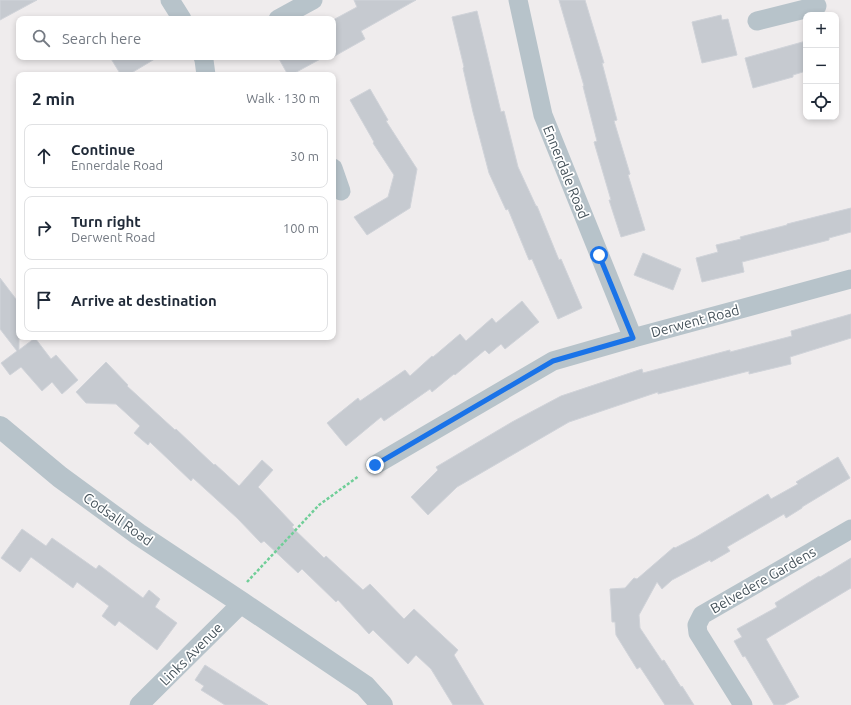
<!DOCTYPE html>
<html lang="en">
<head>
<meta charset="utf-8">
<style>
  body { margin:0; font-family:Ubuntu,sans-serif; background:#f2f2f3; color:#1f2937 }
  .controls { position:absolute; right:12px; top:12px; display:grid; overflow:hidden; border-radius:8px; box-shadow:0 2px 6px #0003 }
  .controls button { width:36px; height:36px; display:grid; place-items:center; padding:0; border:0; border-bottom:1px solid #e0e1e3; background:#fff; color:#1f2937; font:20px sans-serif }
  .stop { position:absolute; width:12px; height:12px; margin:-9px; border:3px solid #1a73e8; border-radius:50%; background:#fff }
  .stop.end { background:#1a73e8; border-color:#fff; box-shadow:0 1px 4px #0008 }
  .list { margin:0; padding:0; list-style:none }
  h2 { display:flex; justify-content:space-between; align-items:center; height:52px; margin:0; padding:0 16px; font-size:17px }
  h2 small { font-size:13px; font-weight:400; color:#747a83 }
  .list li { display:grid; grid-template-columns:26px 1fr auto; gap:12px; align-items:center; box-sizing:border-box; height:64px; margin:0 8px 8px; padding:0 8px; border:1px solid #e0e1e3; border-radius:8px }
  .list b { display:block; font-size:15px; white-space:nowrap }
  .list p { margin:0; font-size:13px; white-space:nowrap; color:#747a83 }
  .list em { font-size:13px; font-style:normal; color:#747a83 }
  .icon { flex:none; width:22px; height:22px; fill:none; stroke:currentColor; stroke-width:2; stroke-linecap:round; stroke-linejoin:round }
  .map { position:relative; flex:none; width:851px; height:705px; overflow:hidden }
  .search { position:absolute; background:#fff; box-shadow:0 2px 6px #0003; left:16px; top:16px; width:320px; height:44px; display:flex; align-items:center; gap:10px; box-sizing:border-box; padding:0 14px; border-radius:8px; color:#747a83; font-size:15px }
  .panel { position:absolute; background:#fff; box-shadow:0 2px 6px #0003; left:16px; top:72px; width:320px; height:268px; border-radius:8px }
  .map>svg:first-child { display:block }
</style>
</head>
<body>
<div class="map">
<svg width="851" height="705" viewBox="0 0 851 705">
  <rect width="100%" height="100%" fill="#efeced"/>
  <g fill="#c6cad0" stroke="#d0d3d9">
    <path d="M0,0H37L0,20Z"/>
    <path d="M354,0H416L361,31L365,39L333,57V20L357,7Z"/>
    <path d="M559,0H585L604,63H602L617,120L614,121L630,174L628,175L645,230L621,237L609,200H611L594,142L597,141L583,86H584Z"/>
    <path d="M477,11L501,112L504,111L518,167L536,206H537L559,260L561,259L582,308L558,319L532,259L529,260L508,209L506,210L489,173L473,112L463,68L464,67L452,17Z"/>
    <path d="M721,15L722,20L728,19L737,55L702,63L692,22Z"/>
    <path d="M806,41V71L793,75V77L753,88L745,58Z"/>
    <path d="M110,57H158L128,75H121Z"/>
    <path d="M278,57H324L291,75H288Z"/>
    <path d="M370,89L388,120L386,121L417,169L410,208L367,235L354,217L388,197L394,175L373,143L374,142L350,100Z"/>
    <path d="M851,208V232L829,238V240L742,262L744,272L702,282L696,258L718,252L716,245L741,239L740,237L787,225V224Z"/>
    <path d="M643,253L681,269L673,290L634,275Z"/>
    <path d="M0,278L19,303V350L35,338L51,359L56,355L78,380L62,394L52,382L42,391L21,367L10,375L1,363L17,351L0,329Z"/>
    <path d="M522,301L539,322L505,349L501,344L489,354L485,350L455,375L454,374L432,392L430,389L384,421L381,417L346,446L327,423L358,398L360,401L405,370L410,376L432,356L433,357L460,334L466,341L492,318L496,323Z"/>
    <path d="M851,314V338L790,357L791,364L749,374V371L658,394V392L569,422L457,487L428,515L411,497L438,470L436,467L512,422L561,396L642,369L643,373L730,350V352L792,336L791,331Z"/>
    <path d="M106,362L128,385L127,386L175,430L176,429L214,465L215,464L239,486L262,460L273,470L258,487L294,525L292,527L324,558L326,556L363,590L370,584L404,619L414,609L458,650L454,655L484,705H453L431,669L416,655L408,664L373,630L369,634L338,600L336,602L302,569L298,573L264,541L261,543L237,518L193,478L191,481L150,442L148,445L134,433L140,426L116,404L86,403L76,392Z"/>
    <path d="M838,457L850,478L802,507V508L786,518L784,514L727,547L730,551L711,562L710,560L672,580L662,589L657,582L639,615L640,628L662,661L664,660L681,687L682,686L694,705H665L640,667L637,669L616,635L615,622H612L610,589L625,588L634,578L637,579L674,547L675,548L696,537L768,494L771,499L798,484L796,482Z"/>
    <path d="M22,529L46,546L52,538L96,569L99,565L143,598L149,590L160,599L155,607L177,623L157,650L119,621L115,626L102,616L109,606L77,582L73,588L31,557L20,572L1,558Z"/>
    <path d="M851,558V588L766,639L799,697L784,705H774L745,656L743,657L734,641L742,637L737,629L777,607L775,603L819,576L820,577Z"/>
    <path d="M205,665L268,705H225L201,690L204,686L195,680Z"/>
  </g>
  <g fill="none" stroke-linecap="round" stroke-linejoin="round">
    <path stroke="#70ce98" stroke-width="2.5" stroke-dasharray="3 2" stroke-linecap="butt" d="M247,582L319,505L359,476"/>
    <g stroke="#b7c3ca" stroke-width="19">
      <path d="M170,0L182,19"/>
      <path d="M518,0L543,115L633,338"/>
      <path d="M278,19L313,0"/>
      <path d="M757,21L817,6"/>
      <path d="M203,57L204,60L206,75"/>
      <path d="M333,168L341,191"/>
      <path d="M375,465L553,361L633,338L851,279"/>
      <path d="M139,705L242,603"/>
      <path d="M743,705L698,633L697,625L702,615L851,529"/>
    </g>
    <path stroke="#b7c3ca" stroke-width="22" d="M0,427L60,477L138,534L242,603L365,686L382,705"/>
  </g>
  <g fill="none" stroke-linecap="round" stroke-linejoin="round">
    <path stroke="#1a73e8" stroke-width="5" d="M375,465L553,361L633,338L599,255"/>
  </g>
  <g text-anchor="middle" stroke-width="3.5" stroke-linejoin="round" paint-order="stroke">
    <g font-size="14" fill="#45525a" stroke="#fff">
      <text transform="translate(566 172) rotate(68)" y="5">Ennerdale Road</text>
      <text transform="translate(695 321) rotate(-15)" y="5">Derwent Road</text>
      <text transform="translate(118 519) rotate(35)" y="5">Codsall Road</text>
      <text transform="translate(763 580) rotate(-30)" y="5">Belvedere Gardens</text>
      <text transform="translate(191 654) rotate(-45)" y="5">Links Avenue</text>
    </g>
  </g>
</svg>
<div class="controls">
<button>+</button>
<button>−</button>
<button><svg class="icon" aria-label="locate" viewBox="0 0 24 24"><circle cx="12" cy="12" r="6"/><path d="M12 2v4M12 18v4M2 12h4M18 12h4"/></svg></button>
</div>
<div class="stop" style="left:599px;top:255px"></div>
<div class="stop end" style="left:375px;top:465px"></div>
<div class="search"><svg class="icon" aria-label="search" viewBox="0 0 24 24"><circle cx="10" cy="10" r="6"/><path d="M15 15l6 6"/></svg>Search here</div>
<section class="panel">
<h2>2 min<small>Walk · 130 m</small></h2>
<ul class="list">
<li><svg class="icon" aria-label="ahead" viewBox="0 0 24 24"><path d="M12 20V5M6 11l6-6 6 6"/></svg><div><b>Continue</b><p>Ennerdale Road</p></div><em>30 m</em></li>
<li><svg class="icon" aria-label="right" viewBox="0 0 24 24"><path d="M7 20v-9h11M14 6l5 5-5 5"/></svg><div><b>Turn right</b><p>Derwent Road</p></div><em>100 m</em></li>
<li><svg class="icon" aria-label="arrive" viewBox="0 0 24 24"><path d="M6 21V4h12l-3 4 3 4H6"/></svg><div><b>Arrive at destination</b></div></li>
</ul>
</section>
</div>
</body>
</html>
